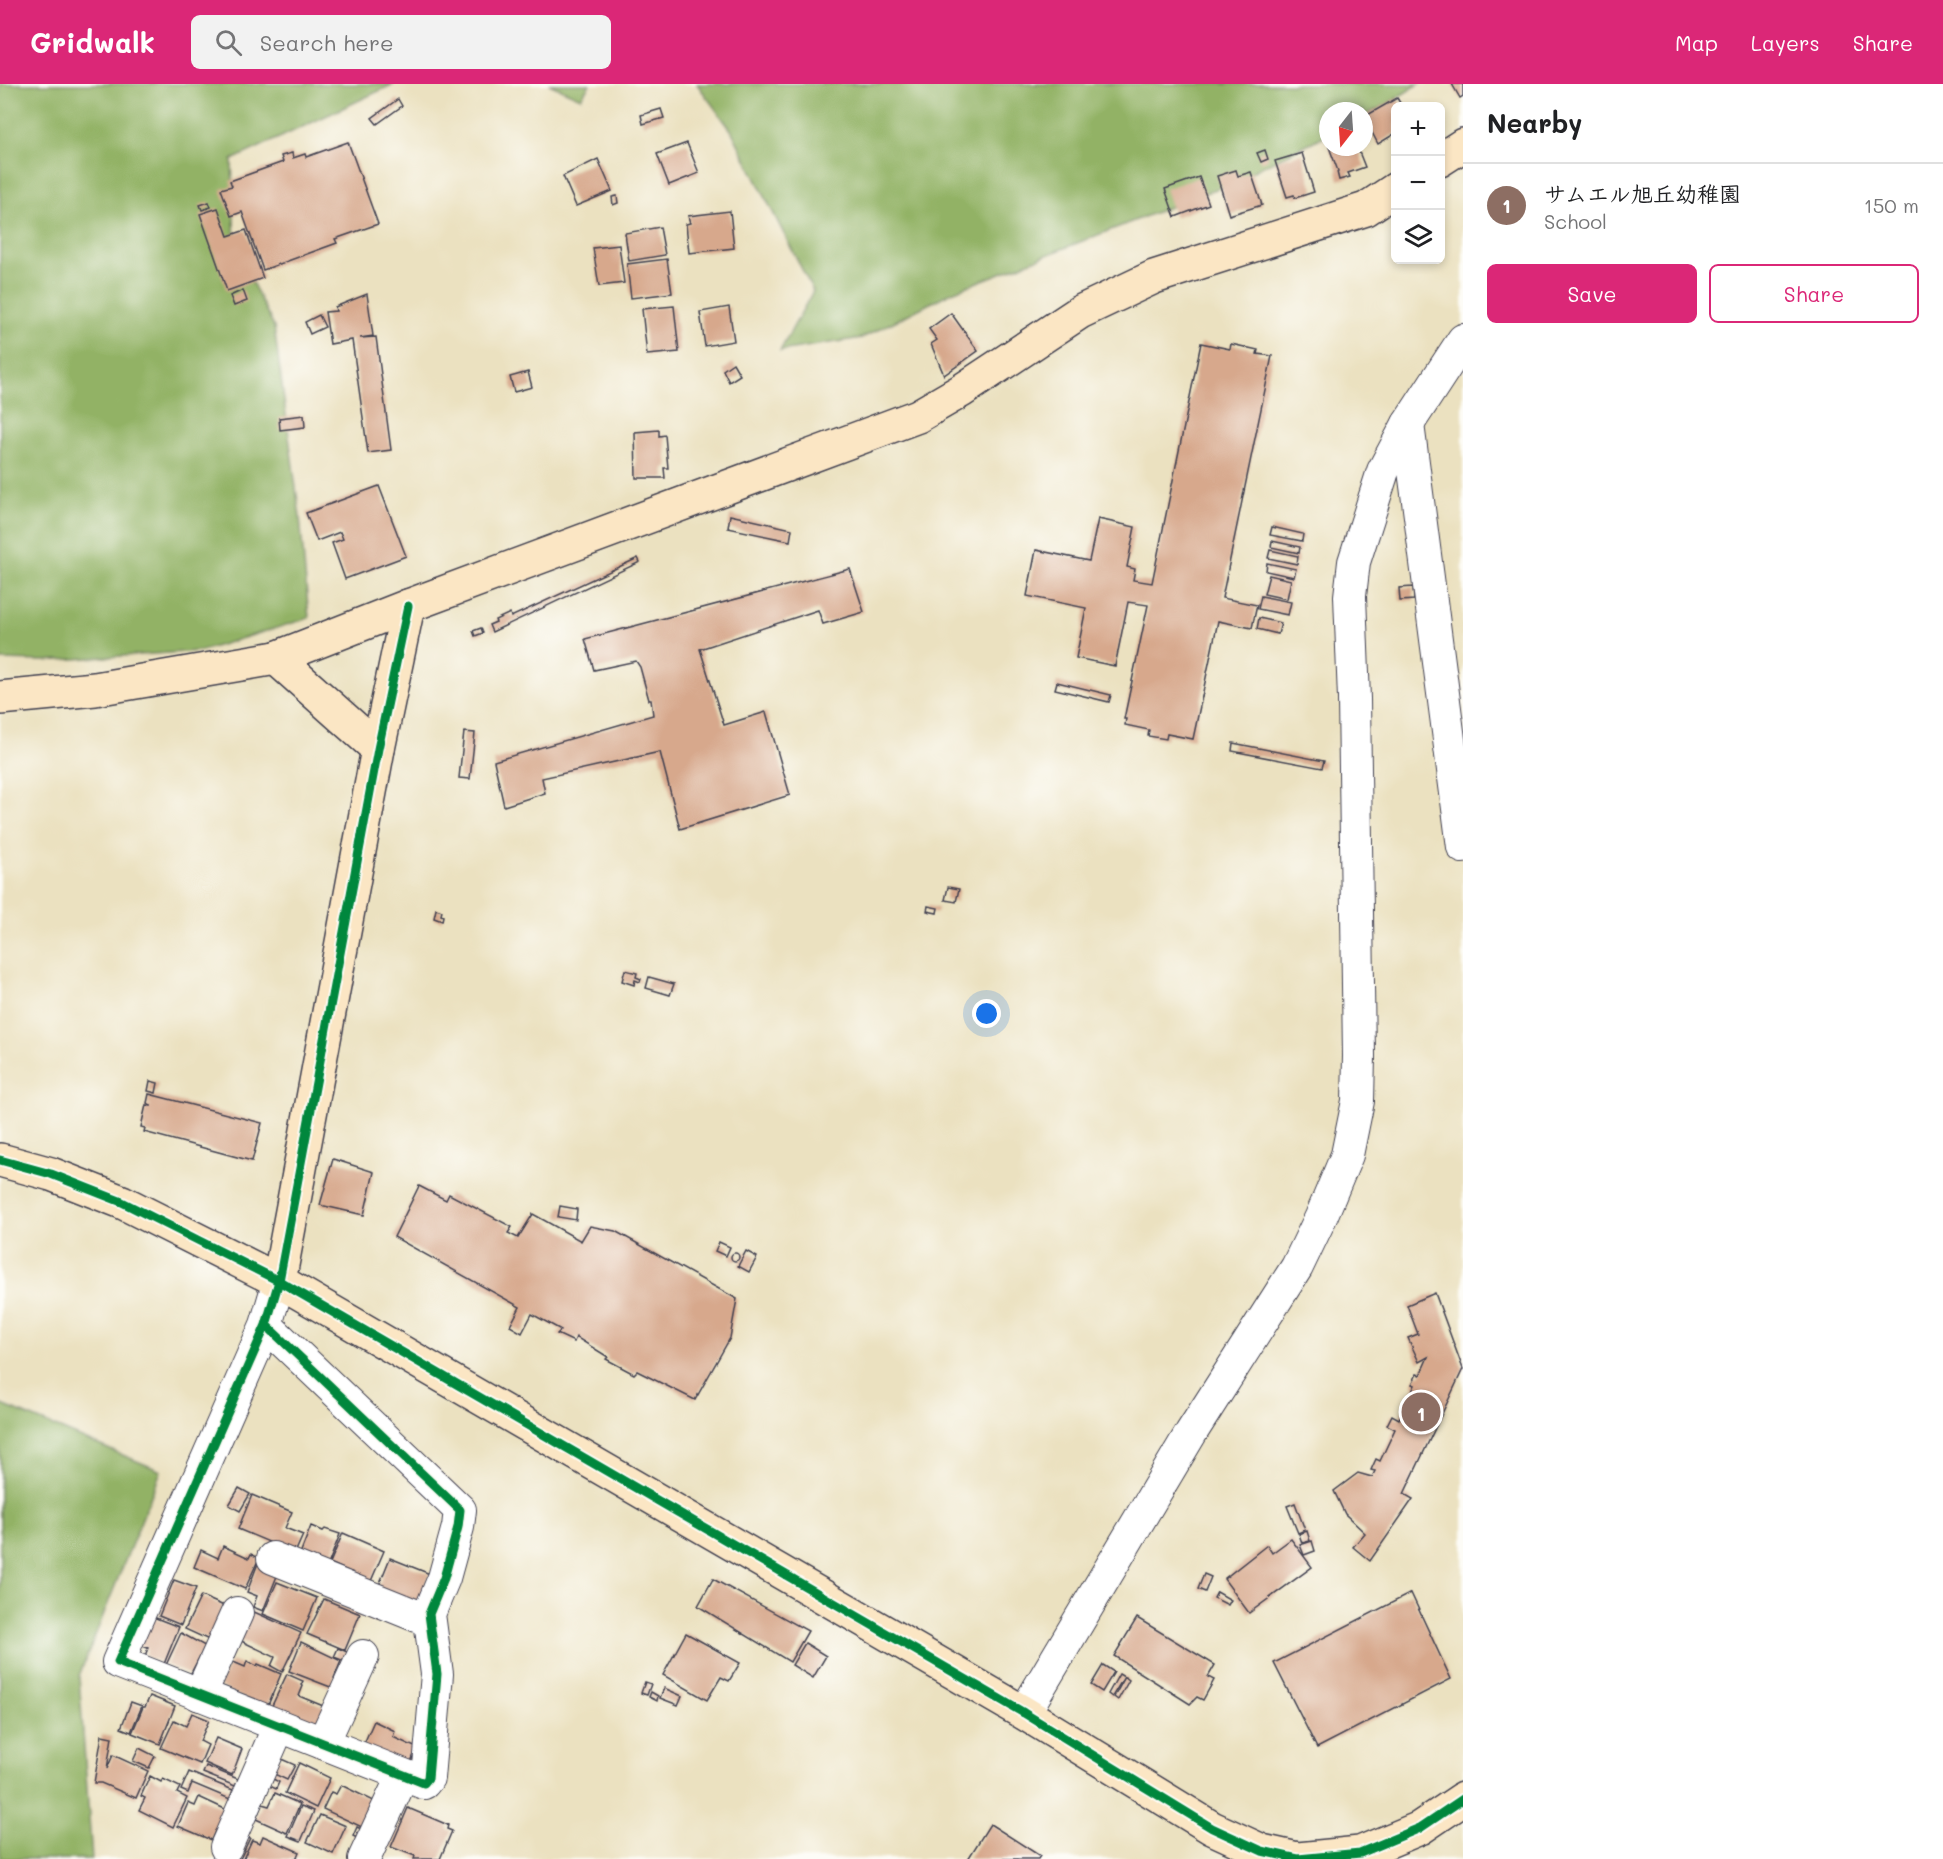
<!DOCTYPE html>
<html lang="en">
<head>
<meta charset="utf-8">
<style>
  body { margin:0; font-family:Mali,"Klee One",sans-serif; background:#f2f2f2; color:#202124 }
  .controls { position:absolute; right:18px; top:18px; display:grid; overflow:hidden; border-radius:9px; box-shadow:0 3px 9px #0003 }
  .controls button { width:54px; height:54px; display:grid; place-items:center; padding:0; border:0; border-bottom:2px solid #e0e0e0; background:#fff; color:#202124; font:30px sans-serif }
  .compass { position:absolute; left:1319px; top:18px; width:54px; height:54px; border-radius:50%; background:#fff; box-shadow:0 3px 9px #0003; rotate:197deg }
  .you { position:absolute; left:987px; top:930px; width:21px; height:21px; margin:-15px; border:4px solid #fff; border-radius:50%; background:#1a73e8; box-shadow:0 0 0 9px #1a73e833 }
  .badge { display:grid; place-items:center; width:39px; height:39px; border-radius:50%; background:#db2777; color:#fff; font-size:20px; font-weight:700 }
  .pin { position:absolute; translate:-50% -50%; border:3px solid #fff; box-shadow:0 2px 6px #0006 }
  .list { margin:0; padding:0; list-style:none }
  h2 { display:flex; justify-content:space-between; align-items:center; height:78px; margin:0; padding:0 24px; font-size:26px }
  h2 small { font-size:20px; font-weight:400; color:#757577 }
  .list li { display:grid; grid-template-columns:39px 1fr auto; gap:18px; align-items:center; box-sizing:border-box; height:84px; padding:0 24px; border-top:2px solid #e0e0e0 }
  .list b { display:block; font-size:22px; white-space:nowrap }
  .list p { margin:0; font-size:20px; white-space:nowrap; color:#757577 }
  .list em { font-size:20px; font-style:normal; color:#757577 }
  .actions { display:flex; gap:12px; padding:18px 24px }
  .actions a { flex:1; padding:14px 0; border:2px solid #db2777; border-radius:9px; text-align:center; font-size:21px; color:#db2777 }
  .actions .main { background:#db2777; color:#fff }
  .icon { flex:none; width:33px; height:33px; fill:none; stroke:currentColor; stroke-width:2; stroke-linecap:round; stroke-linejoin:round }
  .map { position:relative; flex:none; width:1463px; height:1775px; overflow:hidden }
  header { display:flex; align-items:center; gap:36px; box-sizing:border-box; height:84px; padding:0 30px; background:#db2777; color:#fff }
  header strong { font-size:28px }
  nav { display:flex; gap:33px; margin-inline-start:auto; font-size:21px }
  .search { width:420px; height:54px; background:#f2f2f2; display:flex; align-items:center; gap:15px; box-sizing:border-box; padding:0 21px; border-radius:9px; color:#757577; font-size:22px }
  main { display:flex }
  aside { flex:1; background:#fff }
  .map>svg:first-child { display:block }
</style>
</head>
<body>
<header>
<strong>Gridwalk</strong>
<div class="search"><svg class="icon" aria-label="search" viewBox="0 0 24 24"><circle cx="10" cy="10" r="6"/><path d="M15 15l6 6"/></svg>Search here</div>
<nav><a>Map</a><a>Layers</a><a>Share</a></nav>
</header>
<main>
<div class="map">
<svg width="1463" height="1775" viewBox="0 0 1463 1775">
  <rect width="100%" height="100%" fill="#fdfcf7"/>
  <filter id="ink" filterUnits="userSpaceOnUse"><feTurbulence type="fractalNoise" baseFrequency=".0167" numOctaves="2"/><feDisplacementMap in="SourceGraphic" scale="12" xChannelSelector="R" yChannelSelector="G"/><feConvolveMatrix kernelMatrix="1 2 1 2 8 2 1 2 1" color-interpolation-filters="sRGB"/></filter>
  <filter id="wash" filterUnits="userSpaceOnUse"><feTurbulence type="fractalNoise" baseFrequency=".008" numOctaves="4" result="noise"/><feDisplacementMap in="SourceGraphic" scale="24" xChannelSelector="R" yChannelSelector="G"/><feGaussianBlur stdDeviation="1.35" result="paint"/><feColorMatrix in="noise" values="0 0 0 0 0 0 0 0 0 0 0 0 0 0 0 0 0 1.4 0 .05"/><feComposite in="paint" operator="in"/></filter>
  <g filter="url(#wash)">
    <rect width="100%" height="100%" fill="#ebe1c0"/>
    <g fill="#92b265" stroke="#5a6a50" stroke-width="1.5">
      <path d="M0,0H394L232,76L235,163L274,243L300,433L309,534L201,567L43,577L0,576Z"/>
      <path d="M549,0H590L581,14Z"/>
      <path d="M697,0H1419L1387,20L1364,32V27H1328V50L1221,103L952,208L862,254L780,267L813,207L731,46Z"/>
      <path d="M0,1320L161,1387L79,1592L92,1775H0Z"/>
    </g>
    <g id="blocks">
      <g fill="#d7a88c">
        <path d="M1452,0H1463V12L1460,14Z"/>
        <path d="M1397,14L1402,22H1396V49L1378,60L1364,33Z"/>
        <path d="M398,15L402,22L377,40L372,34Z"/>
        <path d="M661,25L664,34L643,40L641,31Z"/>
        <path d="M348,58L378,140L335,155L337,159L263,186L242,128L231,132L221,105L232,102L230,97L283,78L281,72L292,69L293,74L305,70L306,73Z"/>
        <path d="M687,59L699,89L669,101L657,70Z"/>
        <path d="M1329,63H1357L1365,83L1348,89L1350,93L1339,96L1337,88L1338,87Z"/>
        <path d="M1265,66L1268,75L1261,78L1257,69Z"/>
        <path d="M1302,69L1314,108L1295,114L1294,111L1287,113L1275,77Z"/>
        <path d="M598,75L612,107L576,122L563,92Z"/>
        <path d="M1236,86L1238,92L1251,88L1262,121L1229,131L1217,92Z"/>
        <path d="M1199,93L1209,120L1175,133L1165,105Z"/>
        <path d="M617,112L618,119L613,121L612,113Z"/>
        <path d="M209,118L211,123L202,126L200,121Z"/>
        <path d="M218,124L228,152L246,146L263,194L227,207L200,130Z"/>
        <path d="M730,127L734,164L689,169L686,140L690,139L688,132Z"/>
        <path d="M660,143L665,171L629,177L625,149Z"/>
        <path d="M619,161L624,199L599,202L593,164Z"/>
        <path d="M667,175L672,209L631,214L627,180Z"/>
        <path d="M243,206L247,217L234,222L230,212Z"/>
        <path d="M367,210L373,252L360,254L376,253L391,366L368,369L352,256L330,260L325,228L336,227L335,223Z"/>
        <path d="M674,222L679,268L647,271L642,225Z"/>
        <path d="M729,223L734,257L705,262L700,228Z"/>
        <path d="M951,229L978,267L944,291L931,260L937,256L929,245Z"/>
        <path d="M319,231L325,243L310,250L305,238Z"/>
        <path d="M1201,259L1230,265L1231,260L1258,266L1257,270L1272,272L1222,514L1257,521L1252,544L1218,537L1193,655L1167,650L1166,655L1148,652L1149,646L1125,641L1126,635H1124L1148,521L1128,518L1115,582L1076,574L1086,524L1027,512L1036,466L1089,477L1098,435L1135,443L1127,483L1135,485L1133,496L1152,499Z"/>
        <path d="M733,279L740,291L729,298L723,286Z"/>
        <path d="M528,288L532,303L514,308L510,293Z"/>
        <path d="M304,331L305,343L280,346L279,334Z"/>
        <path d="M659,346V352L665,351L668,384H664L665,394H636L635,348Z"/>
        <path d="M379,402L406,472L345,495L332,459L343,455L340,448L317,457L306,429Z"/>
        <path d="M730,431L792,445L790,457L728,444Z"/>
        <path d="M1272,443L1303,450L1302,457L1270,451Z"/>
        <path d="M1272,457L1300,463L1299,469L1271,463Z"/>
        <path d="M1270,466L1298,472L1297,480L1268,474Z"/>
        <path d="M638,474L640,478L492,548L489,541L496,538L495,536L510,529L511,533Z"/>
        <path d="M1267,479L1296,485L1294,493L1266,487Z"/>
        <path d="M850,485L864,528L823,540L818,526L700,565L724,641L766,628L790,711L680,745L660,668L542,694L545,709L504,722L494,677L653,631L651,616H649L640,583L636,577L594,586L585,555Z"/>
        <path d="M1269,491L1291,496L1287,515L1264,510Z"/>
        <path d="M1413,503L1414,516L1400,517L1399,504Z"/>
        <path d="M1261,512L1291,518L1288,531L1258,525Z"/>
        <path d="M1259,534L1281,539L1278,550L1257,545Z"/>
        <path d="M481,544L483,549L475,552L473,547Z"/>
        <path d="M1057,598L1111,611L1109,618L1055,605Z"/>
        <path d="M464,648L475,649L470,695L459,694Z"/>
        <path d="M1233,659L1324,677L1322,684L1232,667Z"/>
        <path d="M948,803L959,805L956,818L945,816Z"/>
        <path d="M928,822L938,824L937,829L927,827Z"/>
        <path d="M436,825L442,827L441,831L443,832L442,837L434,834Z"/>
        <path d="M625,886L637,889L636,893L641,895L640,898L635,896L634,901L622,897Z"/>
        <path d="M649,893L674,900L670,911L646,904Z"/>
        <path d="M150,997L158,999L156,1009L148,1007Z"/>
        <path d="M149,1010L262,1039L252,1077L144,1048L145,1044L141,1043L146,1021L151,1022V1021L147,1019Z"/>
        <path d="M333,1075L374,1088L364,1131L320,1121Z"/>
        <path d="M419,1102L446,1116L449,1110L512,1143L508,1149L518,1154L533,1130L581,1157L590,1142L615,1147L737,1215L730,1254L695,1316L637,1287L634,1290L606,1275L608,1273L576,1253L574,1258L557,1250L561,1246L532,1230L522,1249L510,1242L520,1223L394,1153Z"/>
        <path d="M560,1122L577,1125L576,1136L558,1133Z"/>
        <path d="M719,1158L730,1163L726,1172L715,1167Z"/>
        <path d="M746,1167L757,1173L749,1188L738,1182Z"/>
        <circle cx="735" cy="1173" r="4"/>
        <path d="M1435,1209L1463,1285L1404,1410L1413,1415L1370,1477L1353,1463L1365,1449L1345,1430L1334,1407L1358,1389L1372,1393L1375,1387L1371,1386L1376,1375L1380,1377L1395,1345L1387,1341L1392,1331L1399,1335L1415,1301L1412,1300L1417,1290L1420,1291L1428,1273L1419,1278L1408,1254L1418,1250L1407,1221Z"/>
        <path d="M239,1404L250,1410L240,1427L229,1421Z"/>
        <path d="M252,1411L292,1428L285,1444L303,1451L295,1469L238,1445Z"/>
        <path d="M1295,1419L1305,1446L1298,1449L1287,1422Z"/>
        <path d="M311,1442L323,1447L325,1445L340,1450L328,1481L300,1470Z"/>
        <path d="M1307,1447L1310,1457L1302,1459L1299,1450Z"/>
        <path d="M343,1449L384,1467L371,1497L330,1479Z"/>
        <path d="M1291,1455L1312,1483L1249,1529L1224,1495L1267,1461L1272,1469Z"/>
        <path d="M1312,1457L1315,1467L1304,1471L1300,1461Z"/>
        <path d="M223,1462L249,1474L251,1470L259,1474L245,1505L194,1483L201,1466L218,1474Z"/>
        <path d="M260,1474L281,1482L263,1527L253,1523L257,1512L247,1508Z"/>
        <path d="M390,1474L430,1490L417,1522L377,1506Z"/>
        <path d="M1204,1490L1211,1493L1205,1508L1198,1505Z"/>
        <path d="M713,1495L808,1547L790,1578L698,1522Z"/>
        <path d="M174,1496L196,1504L181,1541L159,1532Z"/>
        <path d="M277,1498L317,1514L303,1547L263,1530Z"/>
        <path d="M1217,1508L1231,1516L1228,1521L1214,1514Z"/>
        <path d="M1411,1509L1451,1595L1317,1664L1274,1579Z"/>
        <path d="M201,1512L224,1522L209,1556L185,1545Z"/>
        <path d="M324,1515L360,1530L345,1566L307,1550Z"/>
        <path d="M252,1527L301,1549L282,1588L271,1582L275,1573L237,1555L242,1549Z"/>
        <path d="M148,1531L179,1543L164,1580L145,1572L148,1564L136,1560Z"/>
        <path d="M1137,1534L1215,1581L1208,1593L1214,1596L1203,1616L1197,1613L1190,1620L1114,1572Z"/>
        <path d="M181,1549L205,1562L190,1591L166,1581Z"/>
        <path d="M686,1549L740,1579L729,1597L721,1593L707,1616L663,1591Z"/>
        <path d="M301,1558L341,1577L334,1594L337,1595L333,1604L289,1587Z"/>
        <path d="M805,1559L826,1572L813,1594L792,1581Z"/>
        <path d="M338,1564L356,1572L352,1580L334,1573Z"/>
        <path d="M231,1577L245,1583L247,1577L257,1582L258,1580L281,1590L266,1626L219,1602Z"/>
        <path d="M1103,1581L1114,1588L1102,1608L1091,1601Z"/>
        <path d="M287,1590L303,1597L301,1601L303,1602L299,1612L328,1624L319,1645L269,1628Z"/>
        <path d="M1119,1590L1124,1593L1112,1613L1108,1610Z"/>
        <path d="M1125,1593L1129,1596L1118,1616L1114,1613Z"/>
        <path d="M645,1598L651,1600L647,1611L641,1609Z"/>
        <path d="M664,1604L682,1612L678,1621L660,1614Z"/>
        <path d="M651,1608L658,1612L657,1617L649,1613Z"/>
        <path d="M150,1612L175,1622L160,1660L132,1649L143,1623H145Z"/>
        <path d="M131,1618L142,1622L131,1648L121,1644Z"/>
        <path d="M192,1629L209,1636L200,1657L208,1661L200,1680L161,1664L174,1636L186,1642Z"/>
        <path d="M374,1637L395,1647L393,1653L417,1664L405,1691L362,1664Z"/>
        <path d="M102,1651L112,1653L107,1685L113,1671L148,1687L136,1714L101,1699H94Z"/>
        <path d="M216,1654L242,1665L232,1691L205,1679Z"/>
        <path d="M139,1664L155,1672L149,1684L133,1677Z"/>
        <path d="M279,1674L295,1681L287,1696L272,1689Z"/>
        <path d="M299,1679L330,1694L316,1724L285,1709Z"/>
        <path d="M206,1682L243,1697L240,1704L203,1689Z"/>
        <path d="M189,1688L233,1706L230,1715L192,1699L188,1709L181,1706Z"/>
        <path d="M150,1692L161,1698L163,1695L180,1703L177,1709L187,1714L173,1743L139,1726L145,1714L141,1712Z"/>
        <path d="M273,1695L279,1698L276,1705L270,1702Z"/>
        <path d="M341,1701L376,1718L364,1744L323,1725L331,1708L336,1710Z"/>
        <path d="M275,1709L300,1720L287,1749L256,1735L262,1720L269,1722Z"/>
        <path d="M199,1713L229,1727L220,1749L215,1747L211,1756L178,1742L188,1719L195,1722Z"/>
        <path d="M301,1722L314,1727L301,1757L288,1752Z"/>
        <path d="M408,1724L448,1741L447,1745L452,1747L440,1775H414L415,1772L391,1763Z"/>
        <path d="M320,1731L346,1742L333,1770L307,1758Z"/>
        <path d="M990,1740L1040,1772L1038,1775H968Z"/>
        <path d="M357,1743L368,1748L364,1757L353,1752Z"/>
        <path d="M244,1752L250,1754L240,1775L234,1772Z"/>
        <path d="M263,1752L299,1768L296,1775H243L252,1756L260,1759Z"/>
      </g>
    </g>
  </g>
  <g filter="url(#ink)">
    <use href="#blocks" fill-opacity="0" stroke="#403f4f" stroke-width="1.5"/>
    <g fill="none" stroke-linecap="round" stroke-linejoin="round">
      <g stroke="#403f4f" stroke-width="34">
        <g id="street">
          <path d="M1408,340L1463,763"/>
          <path d="M266,1241L460,1426L458,1443L444,1494L429,1530L437,1590L428,1694L424,1699L118,1578L266,1241L279,1197"/>
          <path d="M273,1474L417,1532L429,1530"/>
          <path d="M200,1611L237,1529"/>
          <path d="M1024,1629L1191,1349L1297,1183L1321,1133L1347,1071L1358,1017L1359,972L1354,615L1350,512L1354,478L1383,387L1408,340L1463,256"/>
          <path d="M323,1659L363,1572"/>
          <path d="M226,1763L279,1642"/>
          <path d="M364,1775L403,1691"/>
        </g>
      </g>
      <g stroke="#403f4f" stroke-width="36">
        <g id="secondary">
          <path d="M1440,76L1463,61"/>
          <path d="M276,574L378,665"/>
          <path d="M0,614L95,605L276,574L408,522L918,332L961,307L1080,228L1154,193L1366,125L1396,105"/>
          <path d="M0,1076L51,1090L122,1118L279,1197L1024,1629L1212,1744L1262,1767L1298,1775L1360,1769L1420,1744L1463,1715"/>
          <path d="M279,1197L378,665L408,522"/>
        </g>
      </g>
      <use href="#street" stroke="#fff" stroke-width="32"/>
      <use href="#secondary" stroke="#fbe6c4" stroke-width="33"/>
      <g stroke="#fdfcf7" stroke-width="13">
        <g id="cycleway">
          <path d="M0,1076L51,1090L122,1118L279,1197L1024,1629L1212,1744L1262,1767L1298,1775L1360,1769L1420,1744L1463,1715"/>
          <path d="M266,1241L460,1426L458,1443L444,1494L429,1530L437,1590L428,1694L424,1699L118,1578L266,1241L279,1197L378,665L408,522"/>
        </g>
      </g>
      <use href="#cycleway" stroke="#00873e" stroke-width="9"/>
    </g>
  </g>
</svg>
<div class="controls">
<button>+</button>
<button>−</button>
<button><svg class="icon" aria-label="layers" viewBox="0 0 24 24"><path d="M12 4l9 5-9 5-9-5zM3 14l9 5 9-5"/></svg></button>
</div>
<svg class="compass" viewBox="-18 -18 36 36"><path d="M0-13l5 13h-10z" fill="#e53935"/><path d="M0 13l5-13h-10z" fill="#757577"/></svg>
<div class="you"></div>
<div class="pin badge" style="left:1421px;top:1328px;background:#8d6e63">1</div>
</div>
<aside>
<h2>Nearby<small></small></h2>
<ul class="list">
<li><span class="badge" style="background:#8d6e63">1</span><div><b>サムエル旭丘幼稚園</b><p>School</p></div><em>150 m</em></li>
</ul>
<div class="actions"><a class="main">Save</a><a>Share</a></div>
</aside>
</main>
</body>
</html>
